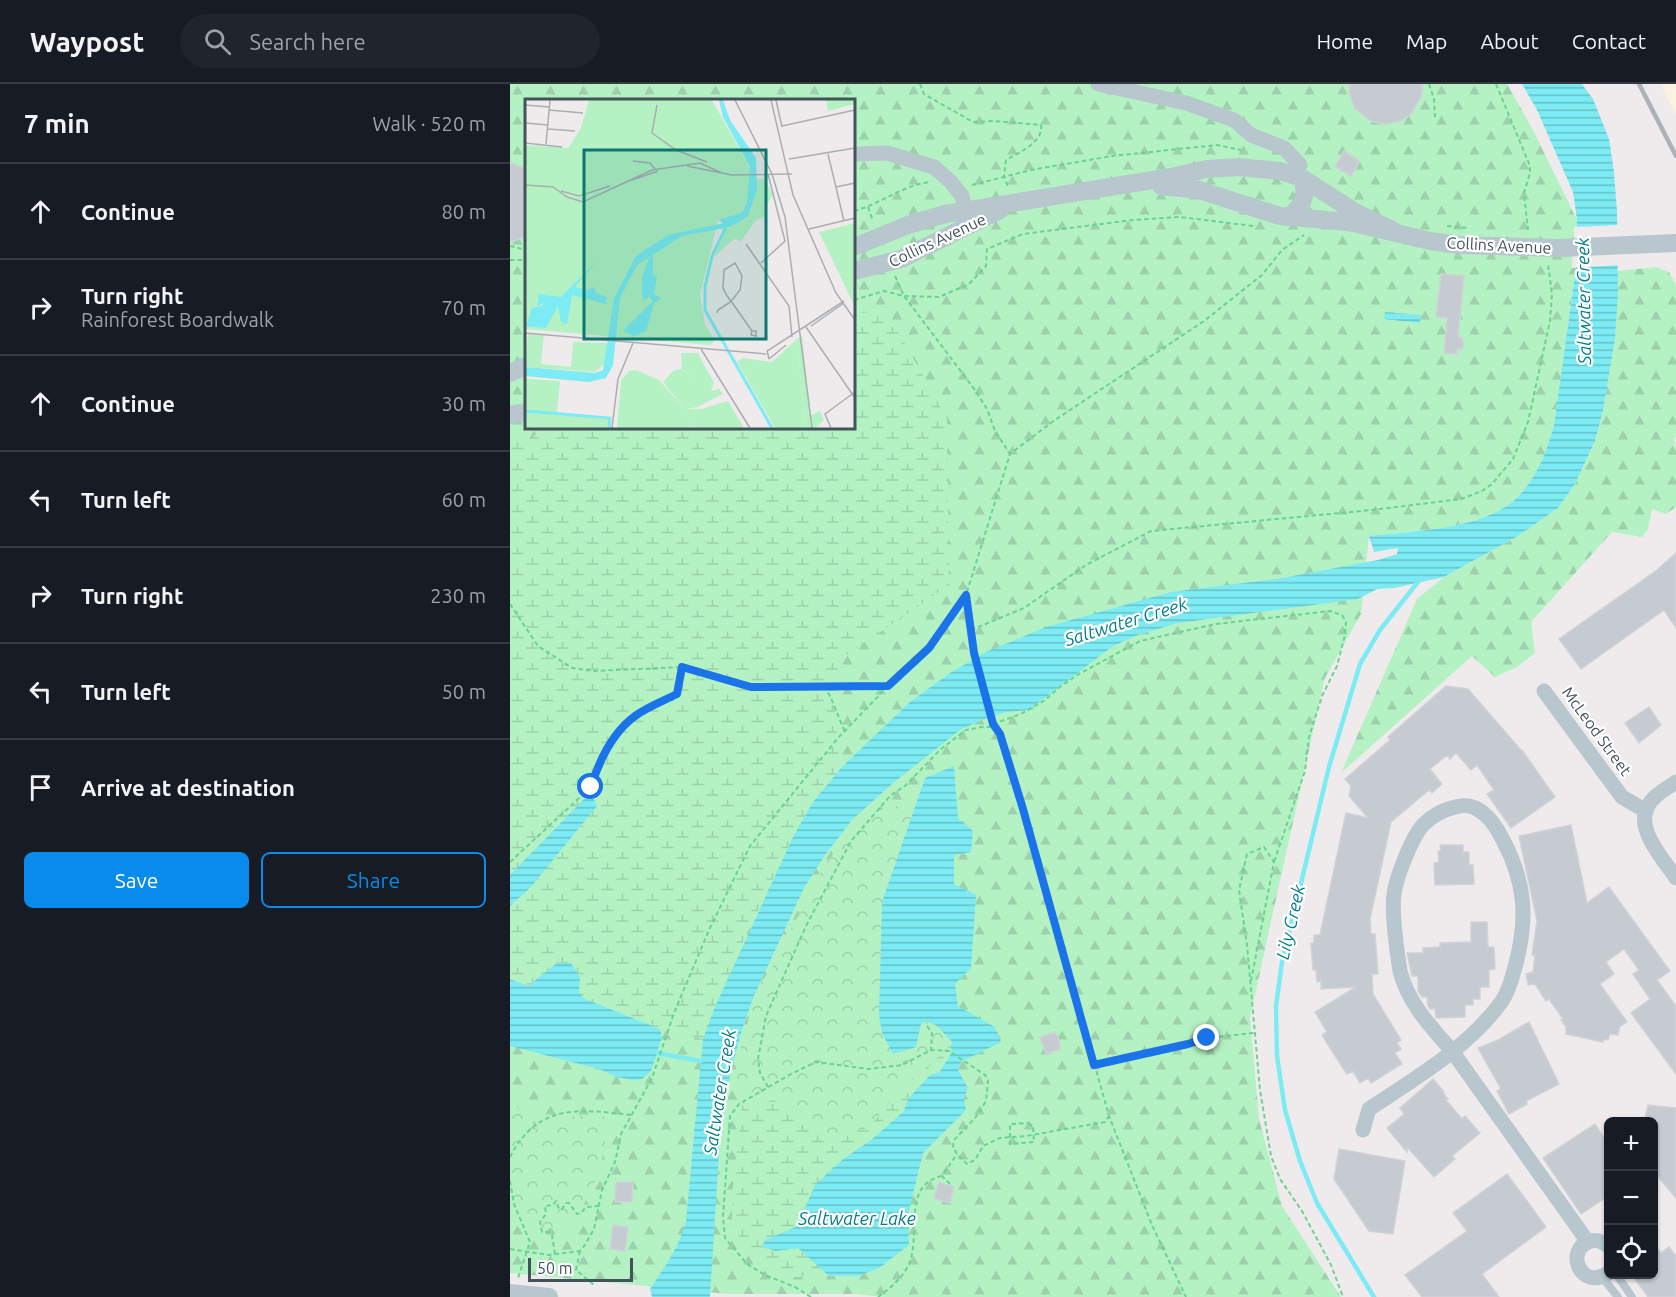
<!DOCTYPE html>
<html lang="en">
<head>
<meta charset="utf-8">
<style>
  body { margin:0; font-family:Ubuntu,sans-serif; background:#20242c; color:#f1f3f6 }
  .controls { position:absolute; right:18px; bottom:18px; display:grid; overflow:hidden; border-radius:9px; box-shadow:0 2px 4px #0004 }
  .controls button { width:54px; height:54px; display:grid; place-items:center; padding:0; border:0; border-bottom:2px solid #363941; background:#171b24; color:#f1f3f6; font:30px sans-serif }
  .scale { position:absolute; left:18px; bottom:15px; width:105px; box-sizing:border-box; padding-left:6px; border:3px solid #43535b; border-top:0; font-size:16px; line-height:21px; white-space:nowrap; color:#43535b; -webkit-text-stroke:4px #fff; paint-order:stroke }
  .stop { position:absolute; width:18px; height:18px; margin:-14px; border:4px solid #1a73e8; border-radius:50%; background:#fff }
  .stop.end { background:#1a73e8; border-color:#fff; box-shadow:0 2px 6px #0008 }
  .list { margin:0; padding:0; list-style:none }
  h2 { display:flex; justify-content:space-between; align-items:center; height:78px; margin:0; padding:0 24px; font-size:26px }
  h2 small { font-size:20px; font-weight:400; color:#9ea1a6 }
  .list li { display:grid; grid-template-columns:39px 1fr auto; gap:18px; align-items:center; box-sizing:border-box; height:96px; padding:0 24px; border-top:2px solid #363941 }
  .list b { display:block; font-size:22px; white-space:nowrap }
  .list p { margin:0; font-size:20px; white-space:nowrap; color:#9ea1a6 }
  .list em { font-size:20px; font-style:normal; color:#9ea1a6 }
  .actions { display:flex; gap:12px; padding:18px 24px }
  .actions a { flex:1; padding:14px 0; border:2px solid #098bec; border-radius:9px; text-align:center; font-size:21px; color:#098bec }
  .actions .main { background:#098bec; color:#fff }
  .icon { flex:none; width:33px; height:33px; fill:none; stroke:currentColor; stroke-width:2; stroke-linecap:round; stroke-linejoin:round }
  .map { position:relative; flex:none; width:1166px; height:1213px; overflow:hidden }
  header { display:flex; align-items:center; gap:36px; box-sizing:border-box; height:84px; padding:0 30px; background:#171b24; border-bottom:2px solid #363941 }
  header strong { font-size:28px }
  nav { display:flex; gap:33px; margin-inline-start:auto; font-size:21px }
  .search { width:420px; height:54px; background:#20242c; display:flex; align-items:center; gap:15px; box-sizing:border-box; padding:0 21px; border-radius:33px; color:#9ea1a6; font-size:22px }
  main { display:flex }
  aside { flex:1; background:#171b24 }
  .map>svg:first-child { display:block }
</style>
</head>
<body>
<header>
<strong>Waypost</strong>
<div class="search"><svg class="icon" aria-label="search" viewBox="0 0 24 24"><circle cx="10" cy="10" r="6"/><path d="M15 15l6 6"/></svg>Search here</div>
<nav><a>Home</a><a>Map</a><a>About</a><a>Contact</a></nav>
</header>
<main>
<aside>
<h2>7 min<small>Walk · 520 m</small></h2>
<ul class="list">
<li><svg class="icon" aria-label="ahead" viewBox="0 0 24 24"><path d="M12 20V5M6 11l6-6 6 6"/></svg><div><b>Continue</b></div><em>80 m</em></li>
<li><svg class="icon" aria-label="right" viewBox="0 0 24 24"><path d="M7 20v-9h11M14 6l5 5-5 5"/></svg><div><b>Turn right</b><p>Rainforest Boardwalk</p></div><em>70 m</em></li>
<li><svg class="icon" aria-label="ahead" viewBox="0 0 24 24"><path d="M12 20V5M6 11l6-6 6 6"/></svg><div><b>Continue</b></div><em>30 m</em></li>
<li><svg class="icon" aria-label="left" viewBox="0 0 24 24"><path d="M17 20v-9H6M10 6l-5 5 5 5"/></svg><div><b>Turn left</b></div><em>60 m</em></li>
<li><svg class="icon" aria-label="right" viewBox="0 0 24 24"><path d="M7 20v-9h11M14 6l5 5-5 5"/></svg><div><b>Turn right</b></div><em>230 m</em></li>
<li><svg class="icon" aria-label="left" viewBox="0 0 24 24"><path d="M17 20v-9H6M10 6l-5 5 5 5"/></svg><div><b>Turn left</b></div><em>50 m</em></li>
<li><svg class="icon" aria-label="arrive" viewBox="0 0 24 24"><path d="M6 21V4h12l-3 4 3 4H6"/></svg><div><b>Arrive at destination</b></div></li>
</ul>
<div class="actions"><a class="main">Save</a><a>Share</a></div>
</aside>
<div class="map">
<svg width="1166" height="1213" viewBox="0 0 1166 1213">
  <defs>
    <pattern id="forest-firs" width="22" height="20" patternUnits="userSpaceOnUse" patternTransform="scale(1.5)"><rect width="22" height="20" fill="#b4f2c4"/><path d="M5 1l3.5 6h-7zM16 11l3.5 6h-7z" fill="#9cd1ab"/></pattern>
    <pattern id="wetland-marsh" width="20" height="14" patternUnits="userSpaceOnUse" patternTransform="scale(1.5)"><rect width="20" height="14" fill="#b4f2c4"/><path d="M1 5h8M5 5V1M11 12h8M15 12V8" fill="none" stroke="#9cd1ab"/></pattern>
    <pattern id="park-crowns" width="20" height="18" patternUnits="userSpaceOnUse" patternTransform="scale(1.5)"><rect width="20" height="18" fill="#b4f2c4"/><path d="M2 6a3 3 0 1 1 6 0M12 15a3 3 0 1 1 6 0" fill="none" stroke="#9cd1ab"/></pattern>
    <pattern id="water-rules" width="6" height="5" patternUnits="userSpaceOnUse" patternTransform="scale(1.5)"><rect width="6" height="5" fill="#7debf3"/><path d="M0 2.5h6" fill="none" stroke="#68c1c8"/></pattern>
  </defs>
  <rect width="100%" height="100%" fill="#efebec"/>
  <path fill="#fdf1e1" d="M1151,0H1166V31Z"/>
  <g fill="url(#forest-firs)" fill-rule="evenodd">
    <path d="M0,0H997L1023,46L1067,136L1065,191L1044,341C1036,371 1022,406 995,423C959,446 901,447 859,452L851,530L815,594L813,602L740,933L749,1035L772,1122L831,1213H374L344,1210H218L0,1189ZM16,16H344V344H16Z"/>
    <path d="M1146,183L1159,188L1166,201V352L1164,355L1166,363V423L1156,430L1142,425L1138,445L1132,453L1102,448L1021,538L1025,569L1007,583L985,593L962,572L831,689L907,515L934,493L1008,452L1048,424L1065,400L1085,357L1093,327L1105,255L1108,187Z"/>
  </g>
  <g fill="url(#wetland-marsh)">
    <path d="M377,228L437,334L439,501L328,577L325,632L331,684L303,718L283,753L233,858L193,955L150,945L75,915L69,909L18,902L0,895V357H16L36,344H344V229Z"/>
    <path d="M443,958C441,971 437,979 429,989L421,990L399,1014L393,1028L361,1056L332,1076L292,1130L290,1141L255,1156L252,1163L266,1167L288,1164L319,1192L284,1193L259,1184L236,1165L222,1140V1111L232,1022C249,1015 268,1019 285,1023L295,1037L374,1026L390,1003L414,987Z"/>
  </g>
  <g fill="url(#park-crowns)">
    <path d="M407,717L372,818L411,940L416,937L427,942L443,958L413,987L390,1003L374,1026L358,1043L340,1052H315L295,1037L285,1023L265,1018L239,1019L223,1000L233,953L248,903L268,874L285,837L300,814L313,783L355,730Z"/>
    <path d="M0,1016L30,1046C57,1030 67,1030 98,1033C95,1078 85,1104 61,1142L24,1146L1,1123L3,1092H0Z"/>
  </g>
  <g fill="url(#water-rules)">
    <path d="M1012,0H1072L1083,15L1099,55L1104,88L1107,127L1108,209L1105,255L1093,327L1085,357L1065,400L1048,424L1008,452L934,493L884,504L867,505L848,515L668,539L628,551L603,562L519,626L496,628L472,636L450,646L382,700L342,736L315,771L294,804L243,914L231,949L214,1015L210,1054L200,1213H142L140,1205C154,1184 170,1162 176,1137L193,955L204,925L283,753L303,718L331,684L361,655L400,618L440,589L476,568L536,543L661,508L767,495L868,476L887,470L888,464L864,468L859,452C901,447 959,446 995,423C1022,406 1036,371 1044,341L1065,191L1067,136L1063,108L1027,26Z"/>
    <path d="M875,228L911,231L910,239L874,235Z"/>
    <path d="M444,682L448,734L463,747L461,768L444,771V800L466,811L461,884L445,900L448,922L485,943L491,958L451,978L448,986L458,1004L454,1014L456,1026L413,1069L398,1131L399,1161L369,1184L348,1192H319L288,1164L266,1167L252,1163L255,1156L290,1141L292,1130L305,1101L332,1076L361,1056L393,1028L399,1014L421,990L429,989L441,970L442,958L427,942L416,937L411,940L406,963L383,970L372,949L369,931L372,818L415,694Z"/>
    <path d="M76,713H83L87,722L20,804L0,822V791Z"/>
    <path d="M47,879H61L70,893L69,909L75,915L150,945L152,954L141,987L132,995L123,996L107,993L89,985L0,962V895L18,902Z"/>
  </g>
  <path fill="#efebec" d="M1110,141L1111,181L1062,184L1064,143Z"/>
  <g fill="none" stroke-linecap="round" stroke-linejoin="round">
    <g stroke="#7debf3" stroke-width="4.5">
      <path d="M147,969L190,977"/>
      <path d="M864,1213L807,1119L790,1077L775,1026L767,972L766,922L772,878L819,683L850,580L870,546L911,494"/>
    </g>
  </g>
  <g fill="#c5cbd0" stroke="#cfd3d8" stroke-width="1.5">
    <path d="M840,0H913L911,13L901,30L891,37L875,40L861,37L850,29L844,22L839,8Z"/>
    <path d="M834,67L850,77L841,92L825,83Z"/>
    <path d="M0,79L16,84V153L0,158Z"/>
    <path d="M931,190L954,192L948,253L953,254V265H947V270L934,269L937,234L926,233Z"/>
    <path d="M1166,469V544L1154,526L1071,585L1049,555L1147,486Z"/>
    <path d="M936,602L958,605L1011,666H1012L1045,713L1001,744L977,710L984,706L967,681L961,686L946,669L940,675L937,671L920,685L932,700L922,709L919,706L881,738L860,835L861,850H865L868,890H862L863,910L891,956L887,959L891,965L885,969L892,980L861,999L858,994L850,999L843,987L837,990L823,969L812,951L817,948L805,928L846,903L811,905V897L807,898L806,886H803L801,859H804V851H810L836,729L858,734L839,712L841,702L835,695L880,656L878,653Z"/>
    <path d="M1139,623L1151,641L1129,659L1115,639Z"/>
    <path d="M1061,741L1077,819L1099,803L1160,887L1147,896L1166,922V990L1121,929L1140,915L1123,890L1129,886L1114,865L1096,878L1104,890L1090,900L1117,938L1110,942L1108,951L1100,950L1098,956L1094,955L1093,958L1056,950V943L1051,936L1053,935L1039,915L1036,917L1025,900L1018,901L1016,890L1023,888L1025,871H1022L1027,837L1009,752Z"/>
    <path d="M930,761H953V768H959V781H963L964,800L925,801L924,779L929,778L928,767H931Z"/>
    <path d="M961,838H977L978,863H984L985,885L979,886V903H970V915H963V921H955V933L926,934L925,925H920L918,922L917,913H912L908,907V892H902L897,869H913V864L930,863V859L961,858Z"/>
    <path d="M1019,938L1049,1000L1016,1017L1017,1020L999,1030L987,1007L991,1005L968,964L988,956Z"/>
    <path d="M546,948L551,965L536,970L530,953Z"/>
    <path d="M923,995L934,1008L933,1009L938,1015L936,1016L952,1035L955,1032L970,1049L942,1072L945,1075L924,1093L897,1063V1068L877,1044L894,1030L890,1024Z"/>
    <path d="M1138,1021L1166,1024V1114L1143,1087V1038H1134Z"/>
    <path d="M1085,1040L1098,1060V1112L1071,1130L1033,1074Z"/>
    <path d="M829,1065L895,1077L883,1150L859,1147L824,1095Z"/>
    <path d="M997,1090L1036,1143L972,1190L989,1213H912L895,1191L957,1147L943,1129Z"/>
    <path d="M106,1098H123L122,1118H105Z"/>
    <path d="M429,1098L444,1103L440,1119L424,1114Z"/>
    <path d="M103,1141L118,1143L115,1167L100,1165Z"/>
    <path d="M1143,1158L1151,1169L1159,1163L1166,1172V1213H1138L1122,1191H1143Z"/>
  </g>
  <g fill="none" stroke-linecap="round" stroke-linejoin="round">
    <g stroke="#6ad391" stroke-width="2" stroke-dasharray="4.5 3" stroke-linecap="butt">
      <path d="M410,0L414,10L463,38L484,37L531,41C534,58 508,69 496,76L494,92L498,103"/>
      <path d="M919,0L924,15L925,33"/>
      <path d="M986,0L1020,82V89L1014,109L1018,146"/>
      <path d="M462,101L521,86L602,72L707,61L731,66"/>
      <path d="M358,123L363,137"/>
      <path d="M344,127C370,120 392,102 419,98"/>
      <path d="M937,142L958,144"/>
      <path d="M0,162L16,166"/>
      <path d="M0,176H16"/>
      <path d="M385,192L394,212L465,306L477,325L485,347L500,370"/>
      <path d="M344,216L374,207L394,212L429,213L459,200L476,182L477,165L513,150L623,136L670,133L743,142"/>
      <path d="M456,511L464,569L483,640L490,649L513,725L599,1032L642,1141L676,1213"/>
      <path d="M0,520L28,562L62,584L84,587L172,583L241,603L378,602"/>
      <path d="M461,546L514,524L576,481L641,447L862,426L951,415L972,407L982,400L1003,375L1018,338L1040,237L1042,210L1038,180"/>
      <path d="M314,602L320,612L335,648"/>
      <path d="M483,640L511,630L535,616L551,602L569,590L630,557L706,540L820,527L832,531L836,538L835,551L827,582L812,612L799,653L795,687L764,778"/>
      <path d="M0,778L81,703L93,671L105,653L124,633L167,610L172,583"/>
      <path d="M741,897L764,778L754,763L737,770L729,806L737,861L750,1006L761,1072L770,1095L792,1127L821,1181L833,1213"/>
      <path d="M417,942L422,949L421,966"/>
      <path d="M585,981L678,960L697,954L744,949"/>
      <path d="M258,1003L250,989L248,975L256,932L296,842L341,757L380,712L396,701L431,665L456,646L472,643H480L488,648"/>
      <path d="M518,1039L523,1042L524,1058L500,1060V1040Z"/>
      <path d="M0,1073C28,1019 69,1025 121,1031"/>
      <path d="M0,1097L4,1120L20,1158L8,1194"/>
      <path d="M440,1100L432,1092L447,1070"/>
      <path d="M0,1165L39,1171L70,1167L75,1161L84,1145L92,1106L105,1078L111,1050L142,994L164,929L199,846L240,762L328,654L378,602L419,564L456,511L500,370L542,338L694,237L752,191L772,166L794,151"/>
      <path d="M70,1167L66,1186L84,1201"/>
      <path d="M45,1170L42,1151L38,1148H32L30,1138L36,1130L35,1122L43,1121L46,1117L49,1125H52L56,1119H59L67,1130L71,1129L76,1123L89,1122"/>
      <path d="M301,1213L285,1203L255,1191L237,1180L215,1154L213,1133L220,1032L229,1020L281,990L306,978L359,985L392,981L421,966L439,967L475,991L478,996L476,1017L465,1034L444,1056L443,1063L447,1070L457,1080L465,1076L473,1062L490,1054L516,1052L595,1038L599,1032"/>
      <path d="M368,1213C383,1202 398,1190 402,1170C408,1142 395,1100 432,1092"/>
    </g>
    <g stroke="#b8c6cd" stroke-width="8">
      <path d="M1106,1190L1122,1213"/>
      <path d="M1092,1193L1108,1213"/>
    </g>
    <g stroke="#b8c6cd" stroke-width="15">
      <path d="M588,0L676,19L724,36L741,51L774,64L790,81"/>
      <path d="M344,70L377,69L424,83L440,97L452,112L455,127"/>
      <path d="M1034,607L1112,713L1136,727"/>
      <path d="M1166,698C1159,703 1149,708 1143,715C1119,739 1152,773 1166,794"/>
      <path d="M853,1046L859,1025C906,994 959,963 992,917C999,907 1002,894 1005,883C1018,836 1016,799 993,756C987,744 979,731 967,725C961,721 952,721 945,723C933,726 923,731 914,740C902,752 886,794 884,810C881,829 887,867 890,887C898,919 921,943 942,967L1078,1158"/>
      <path d="M1098,1162C1093,1158 1088,1155 1081,1157C1053,1165 1071,1208 1098,1189"/>
    </g>
    <g stroke="#b8c6cd" stroke-width="18">
      <path d="M651,102L689,106L770,132L839,138L920,157L949,161L1049,164L1166,159"/>
      <path d="M778,133C793,123 798,111 792,94"/>
      <path d="M344,163L398,141L435,130L661,93L697,85L729,83L770,87L792,94L845,128L884,147"/>
      <path d="M344,187L391,175L490,126"/>
      <path d="M0,289L16,282"/>
      <path d="M0,331L16,328"/>
      <path d="M0,1209L39,1213"/>
    </g>
    <path stroke="#adb2b7" stroke-width="4.5" d="M1129,0L1166,72"/>
  </g>
  <g fill="none" stroke-linecap="round" stroke-linejoin="round">
    <path stroke="#1a73e8" stroke-width="8" d="M81,703C89,677 102,649 125,632C137,623 153,617 167,610L172,583L241,603L378,602L419,564L456,511L464,569L483,640L490,650L513,725L584,981L678,960L697,954"/>
  </g>
  <g text-anchor="middle" stroke-width="4.5" stroke-linejoin="round" paint-order="stroke">
    <g font-size="16" fill="#43535b" stroke="#fff">
      <text transform="translate(427 156) rotate(-25)" y="6">Collins Avenue</text>
      <text transform="translate(989 161) rotate(3)" y="6">Collins Avenue</text>
      <text transform="translate(1087 647) rotate(54)" y="6">McLeod Street</text>
    </g>
    <g font-size="18" font-style="italic" fill="#047f88" stroke="#fff">
      <text transform="translate(1074 217) rotate(-91)" y="6">Saltwater Creek</text>
      <text transform="translate(616 538) rotate(-17)" y="6">Saltwater Creek</text>
      <text transform="translate(781 838) rotate(-77)" y="6">Lily Creek</text>
      <text transform="translate(210 1008) rotate(-81)" y="6">Saltwater Creek</text>
      <text x="347" y="1141">Saltwater Lake</text>
    </g>
  </g>
  <g transform="translate(15 15)">
    <rect width="330" height="330" fill="#efebec"/>
    <path d="M277,237L286,316L295,312L299,321L290,329H280L272,240ZM157,270L173,283L182,303L173,308L160,310L138,283L149,271Z" fill="#b4f2c4"/>
    <path d="M64,1H187L219,58L226,72L222,104L215,117L193,121L175,196L180,226L190,241L185,246L0,230V46L43,49L56,29ZM232,80H240L248,97L241,106L242,117L231,121L216,142L209,140L189,158L201,131L225,113ZM156,254H173L189,284L186,292L194,290L198,295L182,303L173,291V283L157,270Z" fill="#b4f2c4"/>
    <path d="M301,1H330V5L303,12ZM118,86L127,103L128,129L110,141L111,157L89,200L50,188H43L33,197L18,188L0,224V96L17,105L61,106L79,93ZM128,200L99,231L109,237L96,233L95,210L105,213ZM272,240L280,329H250L212,263L218,259L247,263ZM111,271L134,281L160,310H176L165,318L167,329H92L96,281L104,272Z" fill="#b4f2c4"/>
    <path d="M203,302L219,329H167L165,318L176,310Z" fill="#b4f2c4"/>
    <path d="M330,124V208L294,133ZM123,163L117,179V199L119,202L124,197L128,200L108,215L96,210L95,200L108,173L114,165ZM33,206L38,224L44,232L21,229ZM59,209L64,214L74,212L69,229L63,230L53,217ZM3,235L19,236L16,265L46,268L48,243L82,244L81,264L70,273L0,268ZM0,280L35,282L32,313L85,319L84,329H0Z" fill="#b4f2c4"/>
    <path d="M315,132L320,142L330,138V159L311,168L299,139ZM0,282L33,285L31,305L0,302ZM0 323a8 8 0 1 1 16 0a8 8 0 1 1-16 0ZM20,317L39,319V329H18ZM60,319L69,321L76,329H46Z" fill="#b4f2c4"/>
    <path d="M194,1H198L205,21L231,59L232,91L223,117L205,128L157,137L112,166L95,199L88,266L81,279L64,283L0,277V268L70,274L78,271L89,200L111,157L143,136L195,125L198,124L193,121L217,114L222,104L225,68L198,18ZM128,157V176L132,177L129,195L136,200L129,204L121,232L109,237L98,232L128,202L124,197L119,202L117,196V178L124,159ZM72,162L50,188L62,191L69,188L71,194L82,198L81,205L47,196L42,225L36,223L33,207L21,229L1,227L7,209L17,207L20,203L12,207L14,195L36,198Z" fill="#7debf3"/>
    <path fill="none" stroke="#7debf3" stroke-width="3" d="M201,128L187,157L180,188V211L247,329M0,312L85,319L84,329"/>
    <path fill="none" stroke="#aaaeb2" stroke-width="1.5" d="M210,1L247,75L260,118L287,329M246,1L268,96L311,194L330,221M251,1L257,28M0,6L25,8M132,6L127,34L151,51L182,63M24,11L58,14M0,24L23,26M257,27L330,11M23,30L50,32M0,44L37,48M21,45L25,1M303,55L319,122M264,60L330,49M108,62L125,64L130,70M162,67L207,76L267,75M107,81L133,72M0,86L29,88M28,88L42,98L58,103L127,71L175,64L197,74M311,88L330,84M36,92L54,97L85,87M284,130L330,119M221,145L264,207L267,238M236,164L260,142L243,75M192,214L193,211L204,204L208,200L215,191L217,177L210,164L199,171L198,189L202,197L206,202L227,232M286,227L319,204M281,228L330,299M227,232H231V237L226,236ZM0,234L241,255M176,250L225,329M244,260L242,252L319,202M244,260L261,246M87,329L93,280L108,244M306,329L300,315L330,293"/>
    <path fill="#0f766e" fill-opacity="0.15" stroke="#0f766e" stroke-width="3" d="M59,51H241V240H59Z"/>
    <rect width="330" height="330" fill="none" stroke="#43535b" stroke-width="3"/>
  </g>
</svg>
<div class="controls">
<button>+</button>
<button>−</button>
<button><svg class="icon" aria-label="locate" viewBox="0 0 24 24"><circle cx="12" cy="12" r="6"/><path d="M12 2v4M12 18v4M2 12h4M18 12h4"/></svg></button>
</div>
<div class="scale">50 m</div>
<div class="stop" style="left:81px;top:703px"></div>
<div class="stop end" style="left:697px;top:954px"></div>
</div>
</main>
</body>
</html>
